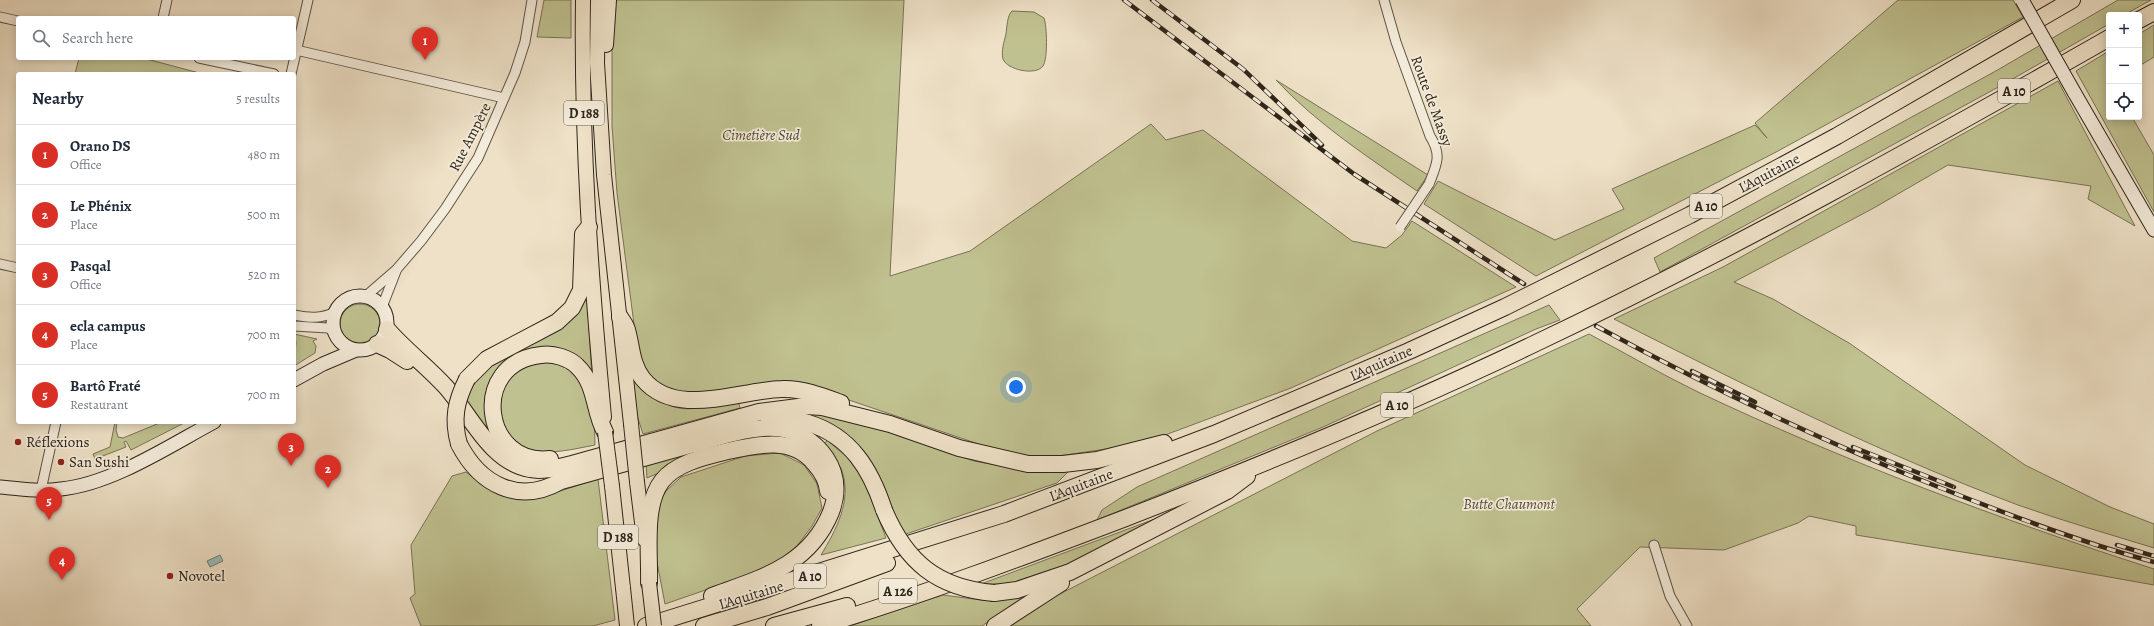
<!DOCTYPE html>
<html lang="en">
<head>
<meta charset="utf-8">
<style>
  body { margin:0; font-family:Alegreya,serif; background:#f6f6f7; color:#1f2937 }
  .controls { position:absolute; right:12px; top:12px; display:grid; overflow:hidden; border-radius:4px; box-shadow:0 2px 10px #0003 }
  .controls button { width:36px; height:36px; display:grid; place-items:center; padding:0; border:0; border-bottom:1px solid #e0e1e3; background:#fff; color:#1f2937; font:20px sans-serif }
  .you { position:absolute; left:1016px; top:387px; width:14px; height:14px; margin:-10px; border:3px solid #fff; border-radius:50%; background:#1a73e8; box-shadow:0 0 0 6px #1a73e833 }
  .badge { display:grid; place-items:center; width:26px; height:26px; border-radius:50%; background:#d93025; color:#fff; font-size:13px; font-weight:700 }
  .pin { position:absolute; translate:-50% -33px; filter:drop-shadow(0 1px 2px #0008) }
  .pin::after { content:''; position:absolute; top:21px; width:14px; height:12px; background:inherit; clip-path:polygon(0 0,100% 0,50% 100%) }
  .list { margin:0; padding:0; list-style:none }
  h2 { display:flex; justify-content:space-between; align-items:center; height:52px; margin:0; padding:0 16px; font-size:17px }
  h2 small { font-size:13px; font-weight:400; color:#747a83 }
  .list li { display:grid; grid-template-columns:26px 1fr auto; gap:12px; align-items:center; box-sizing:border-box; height:60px; padding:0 16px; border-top:1px solid #e0e1e3 }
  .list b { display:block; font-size:15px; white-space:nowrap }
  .list p { margin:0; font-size:13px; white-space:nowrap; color:#747a83 }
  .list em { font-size:13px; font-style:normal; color:#747a83 }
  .icon { flex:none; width:22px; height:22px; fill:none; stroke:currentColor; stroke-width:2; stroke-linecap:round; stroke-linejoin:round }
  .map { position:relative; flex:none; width:2154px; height:626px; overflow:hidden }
  .search { position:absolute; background:#fff; box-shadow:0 2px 10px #0003; left:16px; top:16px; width:280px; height:44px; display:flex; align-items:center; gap:10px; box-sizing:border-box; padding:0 14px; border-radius:4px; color:#747a83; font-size:15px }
  .panel { position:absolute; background:#fff; box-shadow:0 2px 10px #0003; left:16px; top:72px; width:280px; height:352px; border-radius:4px }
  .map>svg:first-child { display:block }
</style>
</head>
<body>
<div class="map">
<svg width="2154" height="626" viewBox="0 0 2154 626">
  <rect width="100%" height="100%" fill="#eee1c7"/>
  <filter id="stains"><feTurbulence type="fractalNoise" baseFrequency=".005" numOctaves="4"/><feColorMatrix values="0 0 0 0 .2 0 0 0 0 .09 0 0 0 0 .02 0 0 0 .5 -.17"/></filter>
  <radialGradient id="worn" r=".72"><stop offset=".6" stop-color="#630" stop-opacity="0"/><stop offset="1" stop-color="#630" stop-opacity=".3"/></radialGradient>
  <g fill="#c0c190" stroke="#787355">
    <path d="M544,0H571V38L537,37Z"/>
    <path d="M614,0H904L890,276L970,251L1151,124L1166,140L1203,130L1352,241L1386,248L1402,235L1412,221L1516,287L1291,388L1141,444L1044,458L1005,453L837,396L696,395L657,386L639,363L617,193L612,126V29Z"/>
    <path d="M1898,0H2013L2023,17L1778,151L1536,276L1424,204L1438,181L1555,240L1624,209L1612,189L1755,125L1767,138L1755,123Z"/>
    <path d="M2118,0H2151L2124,15H2109V24L2002,85L1660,272L1654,258L1994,72Z"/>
    <path d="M1012,11L1034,12L1044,18C1047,26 1048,59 1043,66C1036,76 1007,70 1003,59C1001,51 1004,42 1006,34C1007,27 1007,16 1012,11Z"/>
    <path d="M2154,25V57L2139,66V34Z"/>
    <path d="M2109,51V117H2132L2154,155V212L2076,71Z"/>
    <path d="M79,58H143L203,74H75Z"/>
    <path d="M1276,80L1428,175L1417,191C1368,157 1317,124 1276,80Z"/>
    <path d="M2058,81L2135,226L2088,199L2091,186L1948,165L1872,209L1734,282L1773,299L1849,343L2025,465L2110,507L2154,524V548C2109,534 2063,521 2018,505C1879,453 1746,386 1614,319L1723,267Z"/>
    <path d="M587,294L592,379L574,357L507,365L493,431L485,430L464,400L479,376L494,364Z"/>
    <circle cx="360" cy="324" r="20"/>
    <path d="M1549,305L1560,320L1536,329L1323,427L1097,520L1102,510L1137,487Z"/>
    <path d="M294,334L317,339L313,341L316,346L315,353L294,366L296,342Z"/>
    <path d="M1589,334C1625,353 1661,374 1698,392C1846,462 1999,519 2154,569V585L2025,562L1856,535V526L1809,516L1798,523L1724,550L1640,547L1577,609L1591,626H1008L1056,596L1377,431Z"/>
    <path d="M538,360L559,363L573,371L586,389L594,411L595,445C574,449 551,455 530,450C499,441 489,394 513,373C520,368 530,364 538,360Z"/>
    <path d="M633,377C644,386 655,397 667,404C687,415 717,404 738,400L740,408L643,434L636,412Z"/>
    <path d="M815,411L889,432L974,461L1034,472L1054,469L1068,472L1057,483L903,535L873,469L792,414Z"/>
    <path d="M115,422H117L116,430L118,437L123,438L162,422H186L131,450L126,441L124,442L126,447L95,459L93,454L110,447Z"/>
    <path d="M775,435L782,436L781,440L687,461L647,478L646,463L748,438Z"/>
    <path d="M827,440L855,464L869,493L886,538L821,555C836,530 852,501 842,471C839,462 829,453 823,446Z"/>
    <path d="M780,453L804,465L817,484L822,508L812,526L794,550L769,568L665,604L656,557L657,513L661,499L667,490L681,477L745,456Z"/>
    <path d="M466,472L480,483L497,492H557L598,479L615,620L593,626H421L410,598L415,594L411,545L452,476Z"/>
    <path d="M1168,514L1094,554L1020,584H981Z"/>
    <path d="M1036,593L1005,610L982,626H850L943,595L981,600L1002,599Z"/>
  </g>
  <path fill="#9bbcbc" stroke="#70807b" d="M220,555L223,561L210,567L207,561Z"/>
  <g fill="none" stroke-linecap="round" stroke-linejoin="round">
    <g stroke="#5f5445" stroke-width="11">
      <g id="street">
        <path d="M1384,0L1396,42L1430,136C1442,155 1437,164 1429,184"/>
        <path d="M0,17L18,21"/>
        <path d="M163,18L167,0"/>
        <path d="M296,50L504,98"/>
        <path d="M199,58L274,74"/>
        <path d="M291,74L308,0"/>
        <path d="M0,264L18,268"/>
        <path d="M366,296L396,270L421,241L445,209L478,158L515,73L525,42L532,0"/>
        <path d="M382,307L396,271"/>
        <path d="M294,315C310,318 321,319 335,312"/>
        <path d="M294,326L328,328L334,332"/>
        <path d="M41,490L56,422"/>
        <path d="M1654,545L1670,596L1687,626"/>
      </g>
    </g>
    <g stroke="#2f251a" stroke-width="15">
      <g id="secondary">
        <path d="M2074,92L2154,230"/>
        <circle cx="360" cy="323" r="27"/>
        <path d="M294,380L323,364L356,350"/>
        <path d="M0,487C20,489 41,492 61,489C112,484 169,446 214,422"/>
      </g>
    </g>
    <g stroke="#2f251a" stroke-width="16">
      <g id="primary">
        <path d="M583,0C581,139 591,279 604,417"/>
        <path d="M598,0L597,63L604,175L631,424"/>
        <path d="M606,45L609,0"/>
        <path d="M637,482L644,539"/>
        <path d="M612,486L623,588"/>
      </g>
    </g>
    <g stroke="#2f251a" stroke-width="18">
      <g id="highway">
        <path d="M2139,20L2154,12"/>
        <path d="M620,317C622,321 626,325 627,330C632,347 631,364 643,379C676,419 738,390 782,389C801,388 822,396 841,403"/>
        <path d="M387,329C405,350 427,366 446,387C470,414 490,462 530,469C543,472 559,467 572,464L759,412L806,406L822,407L890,424L959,448L1028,464H1063L1097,460L1164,443"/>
        <path d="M377,344L390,350L407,361"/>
        <path d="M467,379L487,359L557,322L572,308L581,290L583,234L589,227"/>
        <path d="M769,420C783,418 795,419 808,423C851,436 871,470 884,510"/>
        <path d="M459,444C480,485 519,505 561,481C604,469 647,457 690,445C717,438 748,426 776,428C796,429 815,442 826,458C838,476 838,493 831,512C809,566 761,578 712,596"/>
        <path d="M550,459C483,467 468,363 541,355C553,353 569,358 577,366C597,385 593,410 605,432"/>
        <path d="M649,583C650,554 643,505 662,481C675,464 703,457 724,452C755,445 792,435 815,464C822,472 827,480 828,491"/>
        <path d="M994,593L1017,590L1070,572L1227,491L1247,476"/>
        <path d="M646,626L1004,514L1214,434L1409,351L1505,307L1690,215L1837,136L2072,0"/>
        <path d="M704,626L767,607L887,563"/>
        <path d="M774,626L847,606"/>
        <path d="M820,626C923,595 1023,557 1123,519C1262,465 1401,408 1536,343C1732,250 1921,145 2109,38"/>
        <path d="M995,626L1061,583"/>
      </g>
    </g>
    <use href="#street" stroke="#f4ecdb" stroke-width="9"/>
    <use href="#secondary" stroke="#f4ecdb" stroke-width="13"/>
    <use href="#primary" stroke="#eee1c7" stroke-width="14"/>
    <use href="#highway" stroke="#eee1c7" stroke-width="16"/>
    <g stroke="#2f251a" stroke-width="4.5">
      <g id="rail">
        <path d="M1124,0L1354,174L1524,284"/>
        <path d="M1152,0L1243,69L1322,145"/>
        <path d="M1596,326C1710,388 1826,443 1946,490C2014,517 2083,543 2154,562"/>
        <path d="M1692,371L1755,402"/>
        <path d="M1853,447L1954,487"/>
        <path d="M2117,545L2154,556"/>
      </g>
    </g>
    <use href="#rail" stroke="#f4ecdb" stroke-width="3" stroke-dasharray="9" stroke-linecap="butt"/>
    <g stroke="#5f5445" stroke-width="11" stroke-linecap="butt">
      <path id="street-bridge" d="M1400,227L1429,184"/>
    </g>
    <g stroke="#2f251a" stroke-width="15" stroke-linecap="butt">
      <path id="secondary-bridge" d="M2022,0L2074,92"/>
    </g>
    <g stroke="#2f251a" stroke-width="16" stroke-linecap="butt">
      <g id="primary-bridge">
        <path d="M631,424L637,482"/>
        <path d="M605,432L612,486"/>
        <path d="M649,583L654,626"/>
        <path d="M623,588L627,626"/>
      </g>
    </g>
    <g stroke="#2f251a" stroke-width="18" stroke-linecap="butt">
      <g id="highway-bridge">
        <path d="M459,444C452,419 456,401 467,379"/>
        <path d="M884,510C906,562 937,588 994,593"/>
      </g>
    </g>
    <use href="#street-bridge" stroke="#f4ecdb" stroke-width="9"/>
    <use href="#secondary-bridge" stroke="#f4ecdb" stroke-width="13"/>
    <use href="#primary-bridge" stroke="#eee1c7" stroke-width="14"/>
    <use href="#highway-bridge" stroke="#eee1c7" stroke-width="16"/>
  </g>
  <g fill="#8f2418" stroke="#f4ecdb" stroke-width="1.5">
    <circle cx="18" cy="442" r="4"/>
    <circle cx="61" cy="462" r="4"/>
    <circle cx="170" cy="576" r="4"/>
  </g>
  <g text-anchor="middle" stroke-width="3.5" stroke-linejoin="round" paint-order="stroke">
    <g fill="#f4ecdb" stroke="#6a6154" stroke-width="1">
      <rect x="1998" y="79" width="32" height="24" rx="3"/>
      <rect x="564" y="101" width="40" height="24" rx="3"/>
      <rect x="1690" y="194" width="32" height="24" rx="3"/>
      <rect x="1381" y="393" width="32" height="24" rx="3"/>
      <rect x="598" y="525" width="40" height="24" rx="3"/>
      <rect x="794" y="564" width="32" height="24" rx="3"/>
      <rect x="879" y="579" width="38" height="24" rx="3"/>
    </g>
    <g font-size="14" font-weight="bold" fill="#2f251a">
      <text x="2014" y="96">A 10</text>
      <text x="584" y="118">D 188</text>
      <text x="1706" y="211">A 10</text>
      <text x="1397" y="410">A 10</text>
      <text x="618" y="542">D 188</text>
      <text x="810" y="581">A 10</text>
      <text x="898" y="596">A 126</text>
    </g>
    <g font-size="15" fill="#2f251a" stroke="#f4ecdb">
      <text transform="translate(1432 101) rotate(70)" y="5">Route de Massy</text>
      <text transform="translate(470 137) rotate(-63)" y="5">Rue Ampère</text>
      <text transform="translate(1769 173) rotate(-28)" y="5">L'Aquitaine</text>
      <text transform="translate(1381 363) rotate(-24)" y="5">L'Aquitaine</text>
      <text transform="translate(1081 485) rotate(-21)" y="5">L'Aquitaine</text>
      <text transform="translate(751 595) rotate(-17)" y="5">L'Aquitaine</text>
    </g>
    <g font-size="15" font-style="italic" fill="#534c38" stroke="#f4ecdb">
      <text x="761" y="140">Cimetière Sud</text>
      <text x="1509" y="509">Butte Chaumont</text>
    </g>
    <g font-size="15" fill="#2f251a" stroke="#f4ecdb" text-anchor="start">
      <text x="26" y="447">Réflexions</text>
      <text x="69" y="467">San Sushi</text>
      <text x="178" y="581">Novotel</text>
    </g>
  </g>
  <rect width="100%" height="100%" filter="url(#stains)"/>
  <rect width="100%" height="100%" fill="url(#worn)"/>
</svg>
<div class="controls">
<button>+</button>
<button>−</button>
<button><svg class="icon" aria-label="locate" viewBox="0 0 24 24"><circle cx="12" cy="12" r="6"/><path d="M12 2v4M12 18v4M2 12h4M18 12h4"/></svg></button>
</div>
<div class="you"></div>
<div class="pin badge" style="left:425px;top:60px">1</div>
<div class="pin badge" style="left:328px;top:488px">2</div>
<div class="pin badge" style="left:291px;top:466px">3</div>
<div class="pin badge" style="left:62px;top:580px">4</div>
<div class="pin badge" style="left:49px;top:520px">5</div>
<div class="search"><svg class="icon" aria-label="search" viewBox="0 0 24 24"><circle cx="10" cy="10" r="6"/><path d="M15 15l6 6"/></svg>Search here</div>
<section class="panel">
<h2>Nearby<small>5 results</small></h2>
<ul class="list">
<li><span class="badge">1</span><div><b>Orano DS</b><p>Office</p></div><em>480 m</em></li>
<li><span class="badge">2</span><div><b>Le Phénix</b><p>Place</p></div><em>500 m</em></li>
<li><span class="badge">3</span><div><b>Pasqal</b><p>Office</p></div><em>520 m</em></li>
<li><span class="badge">4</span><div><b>ecla campus</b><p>Place</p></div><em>700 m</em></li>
<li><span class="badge">5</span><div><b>Bartô Fraté</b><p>Restaurant</p></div><em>700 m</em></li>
</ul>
</section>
</div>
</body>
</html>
